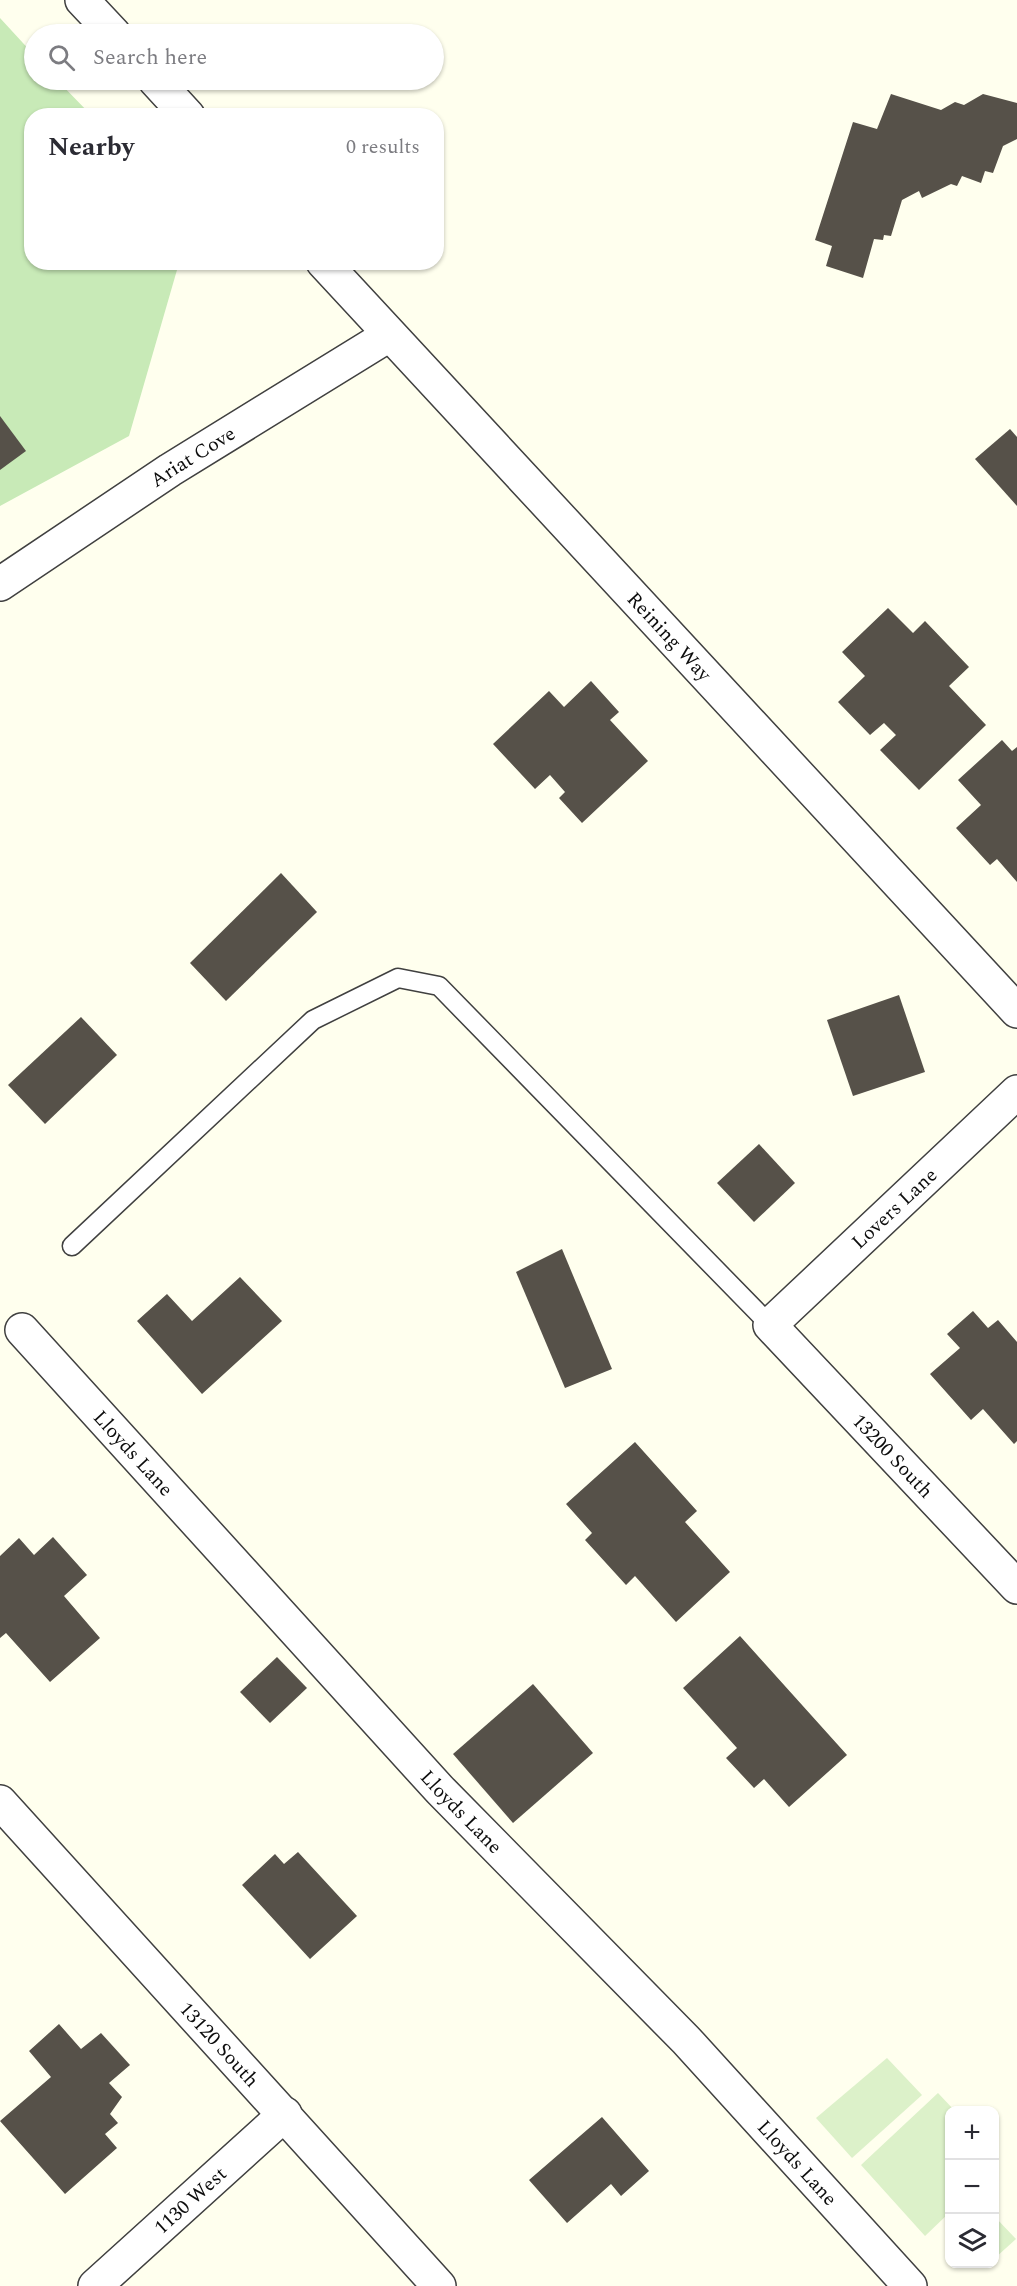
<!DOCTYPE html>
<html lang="en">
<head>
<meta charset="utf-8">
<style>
  body { margin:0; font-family:Spectral,serif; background:#f7f7f7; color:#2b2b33 }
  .controls { position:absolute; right:18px; bottom:18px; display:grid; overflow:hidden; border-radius:12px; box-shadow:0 2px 4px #0004 }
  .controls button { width:54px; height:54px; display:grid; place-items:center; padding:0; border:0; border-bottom:2px solid #e1e1e2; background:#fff; color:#2b2b33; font:30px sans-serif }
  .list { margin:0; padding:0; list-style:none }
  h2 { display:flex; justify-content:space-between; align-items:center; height:78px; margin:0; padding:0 24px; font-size:26px }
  h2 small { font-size:20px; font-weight:400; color:#7c7c81 }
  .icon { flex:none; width:33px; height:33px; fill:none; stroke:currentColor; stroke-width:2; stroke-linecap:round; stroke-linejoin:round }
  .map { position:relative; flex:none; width:1017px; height:2286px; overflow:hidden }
  .search { position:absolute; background:#fff; box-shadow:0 2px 4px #0004; left:24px; top:24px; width:420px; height:66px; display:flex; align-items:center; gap:15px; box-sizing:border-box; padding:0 21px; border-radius:33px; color:#7c7c81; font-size:22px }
  .panel { position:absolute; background:#fff; box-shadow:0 2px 4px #0004; left:24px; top:108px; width:420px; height:162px; border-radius:24px }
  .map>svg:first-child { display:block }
</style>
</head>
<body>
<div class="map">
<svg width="1017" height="2286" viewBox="0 0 1017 2286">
  <rect width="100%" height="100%" fill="#ffe"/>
  <path fill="#c8eab7" d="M0,18L34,55V80H57L91,115L32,116V262L179,263L129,436L0,506Z"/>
  <g fill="#dcf1c9">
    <path d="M887,2058L922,2095L852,2158L816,2118Z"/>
    <path d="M938,2093L954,2110H950L949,2213L925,2236L861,2165Z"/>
    <path d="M995,2217L1016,2239L995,2258H994Z"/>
  </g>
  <g fill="#565149">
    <path d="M891,94L941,110L955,102L964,105L983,94L1017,103V139L1003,146L993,173L985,171L981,183L962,176L957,186L951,184L922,198L919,191L902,200L891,236L884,235L883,240L874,239L863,278L826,266L832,246L815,240L853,122L877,129Z"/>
    <path d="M0,416L26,451L0,470Z"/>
    <path d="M1010,429L1017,437V506L975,459Z"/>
    <path d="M888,608L913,633L925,621L969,667L949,686L986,725L919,790L880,750L896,735L884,723L870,735L838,702L865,676L842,652Z"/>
    <path d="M591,681L619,712L610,720L648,761L582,823L559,798L565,792L550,775L535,789L493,744L549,691L564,707Z"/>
    <path d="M1002,740L1012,751L1017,747V882L997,859L990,865L956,828L981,805L958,780Z"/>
    <path d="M281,873L317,912L226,1001L190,963Z"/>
    <path d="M899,995L925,1072L853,1096L827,1020Z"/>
    <path d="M81,1017L117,1055L45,1124L8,1085Z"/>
    <path d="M759,1144L795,1183L754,1222L717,1183Z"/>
    <path d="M562,1249L612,1369L565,1388L516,1272Z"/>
    <path d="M240,1277L282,1321L202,1394L137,1321L167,1294L192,1321Z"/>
    <path d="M973,1311L988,1328L998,1320L1017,1342V1441L1014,1444L983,1409L971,1420L930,1374L960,1348L947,1334Z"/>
    <path d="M635,1442L697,1511L685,1522L730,1572L676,1622L635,1576L626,1585L585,1540L592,1533L566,1504Z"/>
    <path d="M53,1537L87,1575L64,1596L100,1638L50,1682L6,1633L0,1638V1556L19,1538L34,1555Z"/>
    <path d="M740,1636L847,1755L789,1807L764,1779L754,1788L726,1758L737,1748L683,1688Z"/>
    <path d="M277,1657L307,1688L270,1723L240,1692Z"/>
    <path d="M533,1684L593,1753L513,1823L453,1754Z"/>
    <path d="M298,1852L357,1916L310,1959L242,1885L275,1854L284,1864Z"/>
    <path d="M59,2024L81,2049L101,2033L130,2065L109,2083L122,2097L110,2114L118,2123L105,2134L117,2148L65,2194L0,2121L51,2077L29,2051Z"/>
    <path d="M602,2117L649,2171L621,2196L611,2184L567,2223L529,2180Z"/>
  </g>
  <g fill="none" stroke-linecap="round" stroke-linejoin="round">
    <g stroke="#404040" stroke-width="21">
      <path id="service" d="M72,1246L313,1020L398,978L439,986L770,1325"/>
    </g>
    <g stroke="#404040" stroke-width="36">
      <g id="minor">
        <path d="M82,0L114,34"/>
        <path d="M155,80L188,116"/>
        <path id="s1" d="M323,262L1017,1011"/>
        <path id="s2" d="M0,584L170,470L389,335"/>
        <path id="s3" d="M1017,1092L770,1325L1017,1587"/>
        <path id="s4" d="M22,1330L440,1790L686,2040L910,2286"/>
        <path id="s5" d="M0,1802L439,2286"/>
        <path id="s6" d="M95,2286L285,2114"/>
      </g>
    </g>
    <use href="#service" stroke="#fff" stroke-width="18"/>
    <use href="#minor" stroke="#fff" stroke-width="33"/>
  </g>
  <g text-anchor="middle" stroke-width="6" stroke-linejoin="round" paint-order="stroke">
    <g font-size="20" fill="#0d0d0d" stroke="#fff">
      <text dy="7" stroke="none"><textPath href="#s2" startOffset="231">Ariat Cove</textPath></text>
      <text dy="7" stroke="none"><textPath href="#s1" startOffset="510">Reining Way</textPath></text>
      <text transform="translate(894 1208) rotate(-43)" y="7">Lovers Lane</text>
      <text dy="7" stroke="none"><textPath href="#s4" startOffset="166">Lloyds Lane</textPath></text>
      <text dy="7" stroke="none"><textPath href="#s3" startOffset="519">13200 South</textPath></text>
      <text dy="7" stroke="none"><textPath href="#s4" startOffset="652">Lloyds Lane</textPath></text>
      <text dy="7" stroke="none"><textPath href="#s5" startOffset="327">13120 South</textPath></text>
      <text dy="7" stroke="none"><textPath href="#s4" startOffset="1138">Lloyds Lane</textPath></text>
      <text dy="7" stroke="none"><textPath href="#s6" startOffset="128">1130 West</textPath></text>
    </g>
  </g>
</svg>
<div class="controls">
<button>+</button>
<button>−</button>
<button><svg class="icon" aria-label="layers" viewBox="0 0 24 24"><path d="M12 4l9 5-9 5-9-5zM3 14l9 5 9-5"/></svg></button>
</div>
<div class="search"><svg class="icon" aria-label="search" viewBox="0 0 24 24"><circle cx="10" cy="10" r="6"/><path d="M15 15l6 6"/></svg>Search here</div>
<section class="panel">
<h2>Nearby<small>0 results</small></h2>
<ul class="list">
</ul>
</section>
</div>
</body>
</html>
